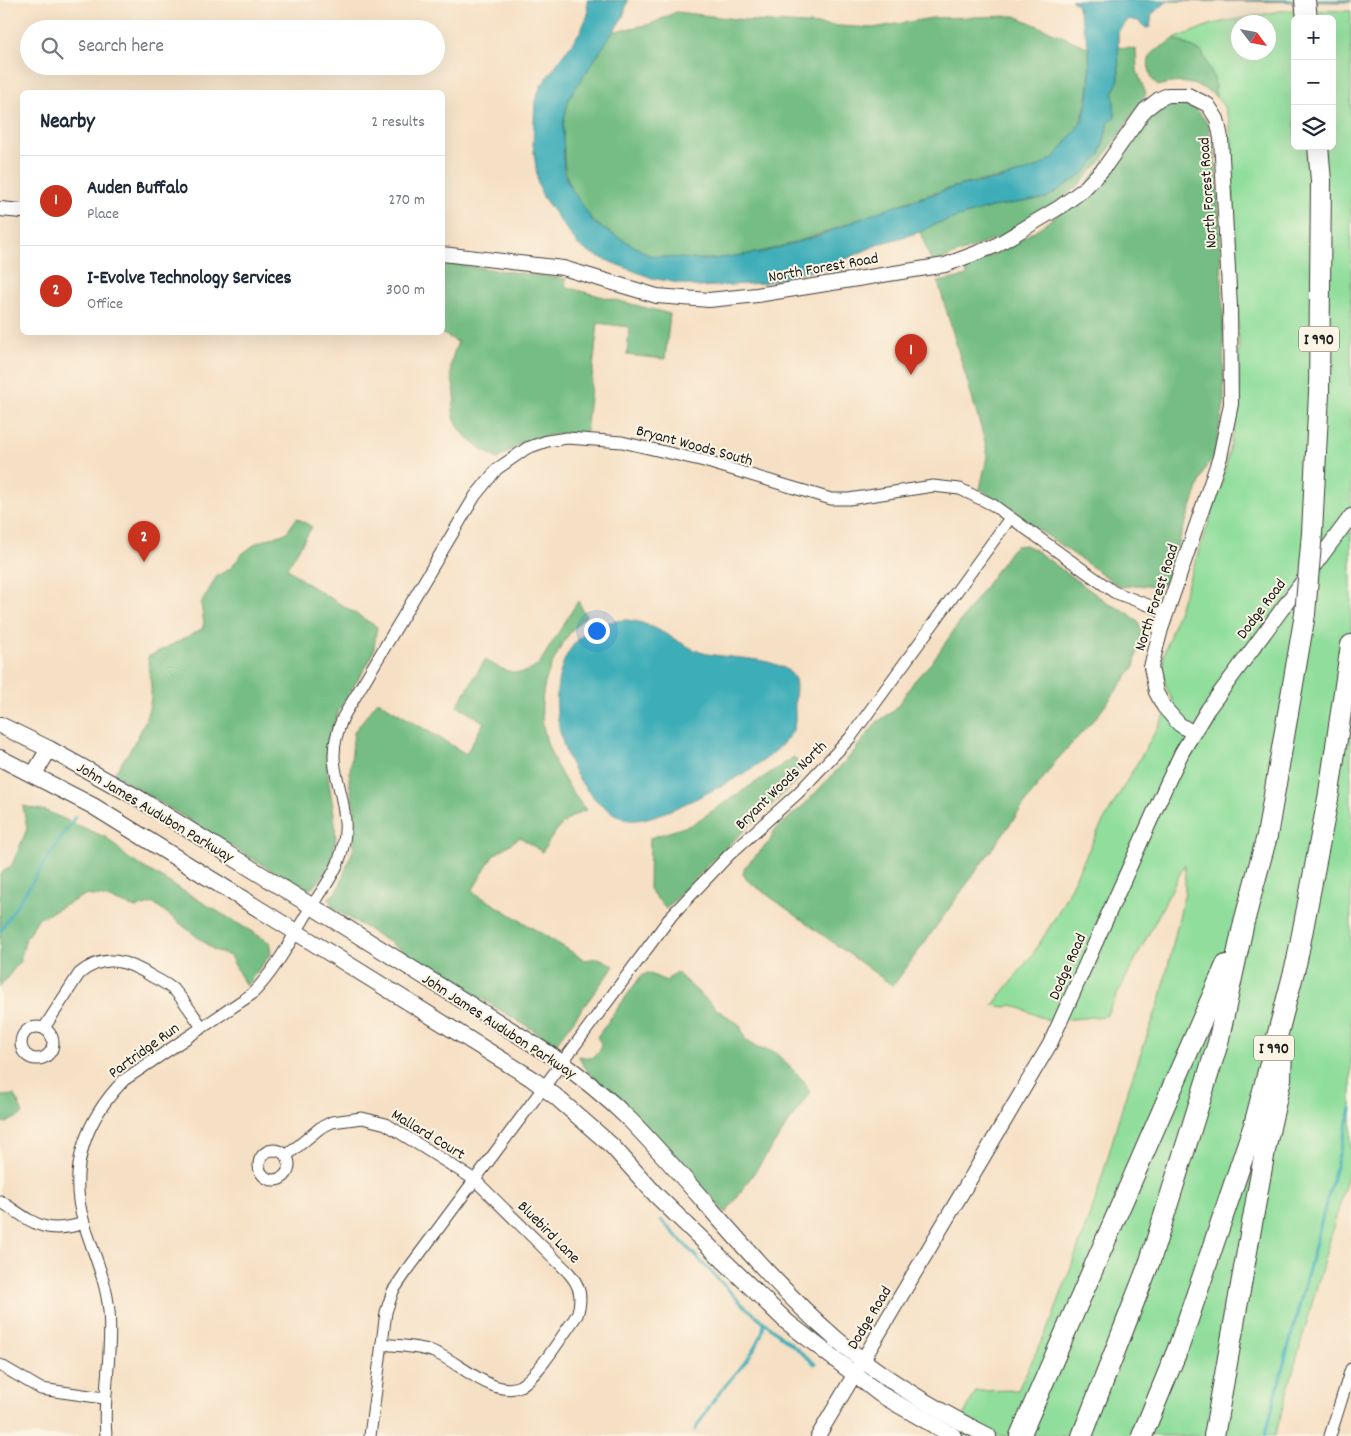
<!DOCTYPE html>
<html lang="en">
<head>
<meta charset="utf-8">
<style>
  body { margin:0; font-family:Dekko,sans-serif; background:#f2f2f3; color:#1f2937 }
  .controls { position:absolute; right:15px; top:15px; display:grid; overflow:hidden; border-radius:8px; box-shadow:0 5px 20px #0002 }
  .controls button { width:45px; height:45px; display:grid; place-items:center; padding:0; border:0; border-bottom:1px solid #e0e1e3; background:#fff; color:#1f2937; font:25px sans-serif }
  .compass { position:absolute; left:1231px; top:15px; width:45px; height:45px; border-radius:50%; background:#fff; box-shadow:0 5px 20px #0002; rotate:122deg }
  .you { position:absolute; left:596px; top:630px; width:18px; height:18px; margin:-12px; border:4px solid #fff; border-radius:50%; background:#1a73e8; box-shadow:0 0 0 8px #1a73e833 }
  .badge { display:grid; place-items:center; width:32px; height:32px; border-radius:50%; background:#c8321e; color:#fff; font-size:16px; font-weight:700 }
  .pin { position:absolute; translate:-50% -41px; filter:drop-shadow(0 1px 2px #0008) }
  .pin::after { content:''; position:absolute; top:26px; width:18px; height:15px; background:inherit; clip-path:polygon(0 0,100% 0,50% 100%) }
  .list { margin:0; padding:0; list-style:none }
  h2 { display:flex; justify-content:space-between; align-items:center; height:65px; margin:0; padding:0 20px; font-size:21px }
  h2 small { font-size:16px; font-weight:400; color:#747a83 }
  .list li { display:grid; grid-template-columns:32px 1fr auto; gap:15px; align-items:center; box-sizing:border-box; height:90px; padding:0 20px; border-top:1px solid #e0e1e3 }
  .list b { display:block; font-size:19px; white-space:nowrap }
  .list p { margin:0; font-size:16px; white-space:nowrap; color:#747a83 }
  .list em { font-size:16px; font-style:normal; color:#747a83 }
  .icon { flex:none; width:28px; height:28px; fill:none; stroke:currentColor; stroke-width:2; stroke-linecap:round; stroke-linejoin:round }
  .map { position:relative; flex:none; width:1351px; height:1436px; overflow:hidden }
  .search { position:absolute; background:#fff; box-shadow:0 5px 20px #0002; left:20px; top:20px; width:425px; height:55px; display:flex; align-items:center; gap:12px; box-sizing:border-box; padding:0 18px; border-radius:28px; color:#747a83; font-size:19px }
  .panel { position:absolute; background:#fff; box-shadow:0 5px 20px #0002; left:20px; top:90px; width:425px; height:245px; border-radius:8px }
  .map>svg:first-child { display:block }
</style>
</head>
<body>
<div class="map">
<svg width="1351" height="1436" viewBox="0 0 1351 1436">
  <rect width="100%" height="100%" fill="#fcf5e5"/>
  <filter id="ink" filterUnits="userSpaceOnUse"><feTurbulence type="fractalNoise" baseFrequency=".02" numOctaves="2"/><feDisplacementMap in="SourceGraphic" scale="10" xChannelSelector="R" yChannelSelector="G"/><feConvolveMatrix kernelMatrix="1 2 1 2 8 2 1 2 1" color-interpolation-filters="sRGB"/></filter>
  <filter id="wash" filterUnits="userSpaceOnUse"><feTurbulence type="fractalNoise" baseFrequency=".0096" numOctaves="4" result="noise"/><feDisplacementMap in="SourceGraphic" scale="20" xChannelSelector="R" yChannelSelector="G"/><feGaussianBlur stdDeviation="1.12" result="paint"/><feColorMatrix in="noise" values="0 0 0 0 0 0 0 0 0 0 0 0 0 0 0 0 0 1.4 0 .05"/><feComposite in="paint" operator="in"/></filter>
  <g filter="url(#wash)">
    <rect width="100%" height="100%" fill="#f6e0c5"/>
    <path fill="#91de9c" stroke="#567d5c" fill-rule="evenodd" d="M1286,10L1351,11V1164L1275,1436H953L976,1391L1018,1390L1052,1319L1095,1201L1125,1098L1161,997L1185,892V864L1106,1016L1050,1021L1013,1005L1005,1007L993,1005L1033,954L1058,913L1098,831L1173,701C1163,685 1161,668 1165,650L1222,483L1239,404V347L1230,122L1223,105L1216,97L1214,79L1188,45L1174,39L1212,24ZM1295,19H1332V146H1295ZM1238,22H1268V52H1238Z"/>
    <g fill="#74bd84" stroke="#486c50">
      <path d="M676,12L754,21L873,28L932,18L1015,16L1089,48C1091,88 1088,130 1055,157C1029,179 992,177 961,185C948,188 935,193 922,197C842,222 771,263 685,259C675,258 662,259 652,256C642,253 632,245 623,240C598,226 592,223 576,197C566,181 564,169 564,151C563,138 562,126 565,114C571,85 595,56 611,32L651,24Z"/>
      <path d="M1174,39L1202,52L1214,79L1216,97C1199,82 1179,79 1158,86C1153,82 1151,77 1150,72C1143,52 1161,49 1174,39Z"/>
      <path d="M1118,47L1136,49L1137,71L1146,94L1102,160L1081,183L1058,202L1001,237L932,263L920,232L935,224L991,207L1046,198L1100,155L1109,122L1115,116L1113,92L1119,79Z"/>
      <path d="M1177,103L1195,108L1206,121L1214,145L1218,190L1223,307L1224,404L1214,458L1205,468L1164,584L1157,587L1138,585L1121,587L980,489L987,457L986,445L938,282L967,276L965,266C994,256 1027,237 1052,219C1088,192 1134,110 1177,103Z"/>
      <path d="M443,263L566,279L565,287L670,314L665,359L627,355L629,327L598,323L586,433C552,432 524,438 498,459C480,449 453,432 453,409C453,403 456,399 455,394C450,368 448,367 458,342L441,333Z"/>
      <path d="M297,518L312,527L287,568L306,583L377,627C375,635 375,645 373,653C371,660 365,667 362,673C347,697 330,720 327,749C323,797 358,850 310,889L297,886L114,774C130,750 148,726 151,697C152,684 149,670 148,657L202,629L204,623L201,604L217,576L231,568L242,554L258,542L286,533Z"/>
      <path d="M1025,545L1035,550L1109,604L1127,612L1138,622L1142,630L1134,667L1098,715L1055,762L893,986L747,880L743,874L745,867L770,841L774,831L805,804L851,755L877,722L895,710L915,680L931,663L1011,550L1016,546Z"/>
      <path d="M578,601L586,616C573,627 564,640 556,656C525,713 549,764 586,810C562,819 556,831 542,852L520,837L493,856L472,891L585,960L599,958L614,966L556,1044L333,908L329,898L338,890L354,847L355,812L349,781L354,732L378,701L466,754L484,722L457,706L485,660C504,671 522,680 539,664Z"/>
      <path d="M794,757L796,759L799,779L716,857L666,909L649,889L650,838L691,825Z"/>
      <path d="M23,806L46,811L107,838L128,858L269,942L271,953L246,986L230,956L214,950L154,903L136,908L104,897L85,895L38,919L26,938L20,961L0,987V874L12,865L27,829Z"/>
      <path d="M676,972L718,1010L740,1025L745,1039L757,1048L775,1052L804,1081L810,1092L726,1213L638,1117L584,1068L579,1056L591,1058L600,1050L601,1043L597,1037L641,976L648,973L666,981Z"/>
      <path d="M15,1095L23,1114L6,1123L0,1121V1096Z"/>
    </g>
    <g fill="#3cadb8" stroke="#2c646a">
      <path d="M587,0H628L623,17L569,98L563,125L564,172L569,185L594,223L651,256L707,260L764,252L818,236L880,211L962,185L996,180L1036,168L1055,157L1082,121L1088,100L1090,74L1089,48L1077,4L1071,0H1351V2L1168,1L1152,14L1150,27L1146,28L1138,21L1128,19L1118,31L1119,80L1113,92L1115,117L1109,122L1100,155L1083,174L1046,198L992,207L935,224L920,232L879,244L833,265L763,283L699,287L652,278L613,263L588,252L577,244L543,197L538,184L533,144L535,101L541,86L580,32L588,15Z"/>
      <path d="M625,620C653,621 674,642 700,652C722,660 786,654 795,680C797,686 795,696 795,702C794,714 798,724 790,735C771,761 735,779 707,793C689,802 650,822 629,820C621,819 613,813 606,808C545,766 529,625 625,620Z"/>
    </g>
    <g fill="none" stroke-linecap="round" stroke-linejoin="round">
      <g stroke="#3cadb8" stroke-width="3">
        <path d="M0,931L75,817"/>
        <path d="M661,1220L743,1305L764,1322C763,1348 732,1376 716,1397C708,1408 702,1419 695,1430"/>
        <path d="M764,1322L815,1364"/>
        <path d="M1265,1436L1351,1109"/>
      </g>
    </g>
  </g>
  <g filter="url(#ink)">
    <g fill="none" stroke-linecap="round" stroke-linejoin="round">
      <g stroke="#3d3935" stroke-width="13">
        <g id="minor">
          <circle cx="37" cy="1043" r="16"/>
          <path d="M44,1028L79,974C104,952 128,961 153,977C161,981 170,986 176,992C186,1003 194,1016 202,1027"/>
          <circle cx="274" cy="1165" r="15"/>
          <path d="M286,1156L320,1128L332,1122L362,1118L386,1124L475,1180L568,1272C580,1285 583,1297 577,1315C564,1333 538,1376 520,1386C494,1399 458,1361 434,1352C418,1346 399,1346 382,1344"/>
          <path d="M0,1201C33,1222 43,1236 84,1223"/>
          <path d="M0,1365L41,1389L104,1398"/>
          <path d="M106,1436C102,1394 113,1353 109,1311C106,1279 93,1253 84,1223C67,1168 86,1119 124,1080L252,994C275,971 291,940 308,912C318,896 331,880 338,863C343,850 346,835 345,821C342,777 323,765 343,717L475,496L497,469L527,448L547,441L567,438L622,442L704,461L831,499H849L933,486L960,489L993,505L1114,592L1166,612"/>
          <path d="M370,1436L386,1312L393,1291L406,1272L672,915L729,855L798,793L850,738L1010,518"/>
          <path d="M1330,1436L1351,1369"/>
        </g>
      </g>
      <g stroke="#3d3935" stroke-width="16">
        <g id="tertiary">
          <path d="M0,209L22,211"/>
          <path d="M442,254L563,268L657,296L709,300L757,295L945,265L995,246L1060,207L1083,190L1104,168L1145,110L1159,99L1168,95H1188L1208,105L1217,119L1221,138L1230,307L1231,404L1220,457L1161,629L1151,667L1156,692L1164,707L1179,724L1193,733"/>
          <path d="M818,1436L1050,1044L1165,788L1182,752L1208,709L1351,516"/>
        </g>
      </g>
      <g stroke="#3d3935" stroke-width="18">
        <g id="secondary">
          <path d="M0,725L49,749L138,798L549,1054C578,1074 606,1096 631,1121C700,1192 760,1273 835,1338C881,1378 934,1409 988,1436"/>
          <path d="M0,758L93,806L531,1078L555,1096L612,1146L656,1195L787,1322L880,1394L953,1436"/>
          <path d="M34,774L49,749"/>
        </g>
      </g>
      <g stroke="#3d3935" stroke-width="22">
        <g id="motorway">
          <path d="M1305,0L1307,19"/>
          <path d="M1312,533L1319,393L1321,181L1318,146"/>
          <path d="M1020,1436L1226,965"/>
          <path d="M1082,1436L1150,1261L1218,1043L1244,922L1267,836L1305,614"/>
          <path d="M1142,1436L1179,1346L1254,1125L1297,960L1328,799L1351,645"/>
          <path d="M1214,1436L1266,1145L1281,1079L1282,1049"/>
        </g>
      </g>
      <use href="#minor" stroke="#fff" stroke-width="11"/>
      <use href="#tertiary" stroke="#fff" stroke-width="14"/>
      <use href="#secondary" stroke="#fff" stroke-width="16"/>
      <use href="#motorway" stroke="#fff" stroke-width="20"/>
      <g stroke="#3d3935" stroke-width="22" stroke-linecap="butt">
        <path id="motorway-bridge" d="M1305,614L1312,533"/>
      </g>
      <use href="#motorway-bridge" stroke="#fff" stroke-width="20"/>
    </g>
  </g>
  <g text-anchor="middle" stroke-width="4" stroke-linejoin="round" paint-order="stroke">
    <g fill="#fcf5e5" stroke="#5f5d58" stroke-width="1">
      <rect x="1299" y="326.5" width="40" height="25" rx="4"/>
      <rect x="1254" y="1035.5" width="40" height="25" rx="4"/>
    </g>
    <g font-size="15" font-weight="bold" fill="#1c1c1c">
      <text x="1319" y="344">I 990</text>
      <text x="1274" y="1053">I 990</text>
    </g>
    <g font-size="16" fill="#1c1c1c" stroke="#fcf5e5">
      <text transform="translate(1206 193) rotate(-94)" y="6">North Forest Road</text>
      <text transform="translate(823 266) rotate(-10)" y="6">North Forest Road</text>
      <text transform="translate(695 444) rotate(15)" y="6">Bryant Woods South</text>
      <text transform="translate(1155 597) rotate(-72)" y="6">North Forest Road</text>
      <text transform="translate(1260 608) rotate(-53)" y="6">Dodge Road</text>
      <text transform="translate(780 784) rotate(-44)" y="6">Bryant Woods North</text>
      <text transform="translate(156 811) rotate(31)" y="6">John James Audubon Parkway</text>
      <text transform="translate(1066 966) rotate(-66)" y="6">Dodge Road</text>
      <text transform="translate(500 1025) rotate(33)" y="6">John James Audubon Parkway</text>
      <text transform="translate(143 1049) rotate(-36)" y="6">Partridge Run</text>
      <text transform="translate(429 1133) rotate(31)" y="6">Mallard Court</text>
      <text transform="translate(550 1231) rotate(45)" y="6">Bluebird Lane</text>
      <text transform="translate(868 1317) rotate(-59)" y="6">Dodge Road</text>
    </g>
  </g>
</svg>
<div class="controls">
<button>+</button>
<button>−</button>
<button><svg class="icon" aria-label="layers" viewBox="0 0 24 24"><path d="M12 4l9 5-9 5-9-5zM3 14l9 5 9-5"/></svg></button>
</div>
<svg class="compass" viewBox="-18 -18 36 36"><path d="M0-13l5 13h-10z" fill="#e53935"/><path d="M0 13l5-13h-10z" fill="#747a83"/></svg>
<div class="you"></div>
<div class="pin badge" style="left:911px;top:375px">1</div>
<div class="pin badge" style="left:144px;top:562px">2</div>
<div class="search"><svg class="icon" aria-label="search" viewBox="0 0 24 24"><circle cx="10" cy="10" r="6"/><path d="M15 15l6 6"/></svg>Search here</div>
<section class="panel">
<h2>Nearby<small>2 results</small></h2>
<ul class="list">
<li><span class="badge">1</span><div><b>Auden Buffalo</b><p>Place</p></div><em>270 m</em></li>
<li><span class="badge">2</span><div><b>I-Evolve Technology Services</b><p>Office</p></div><em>300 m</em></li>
</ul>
</section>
</div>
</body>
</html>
